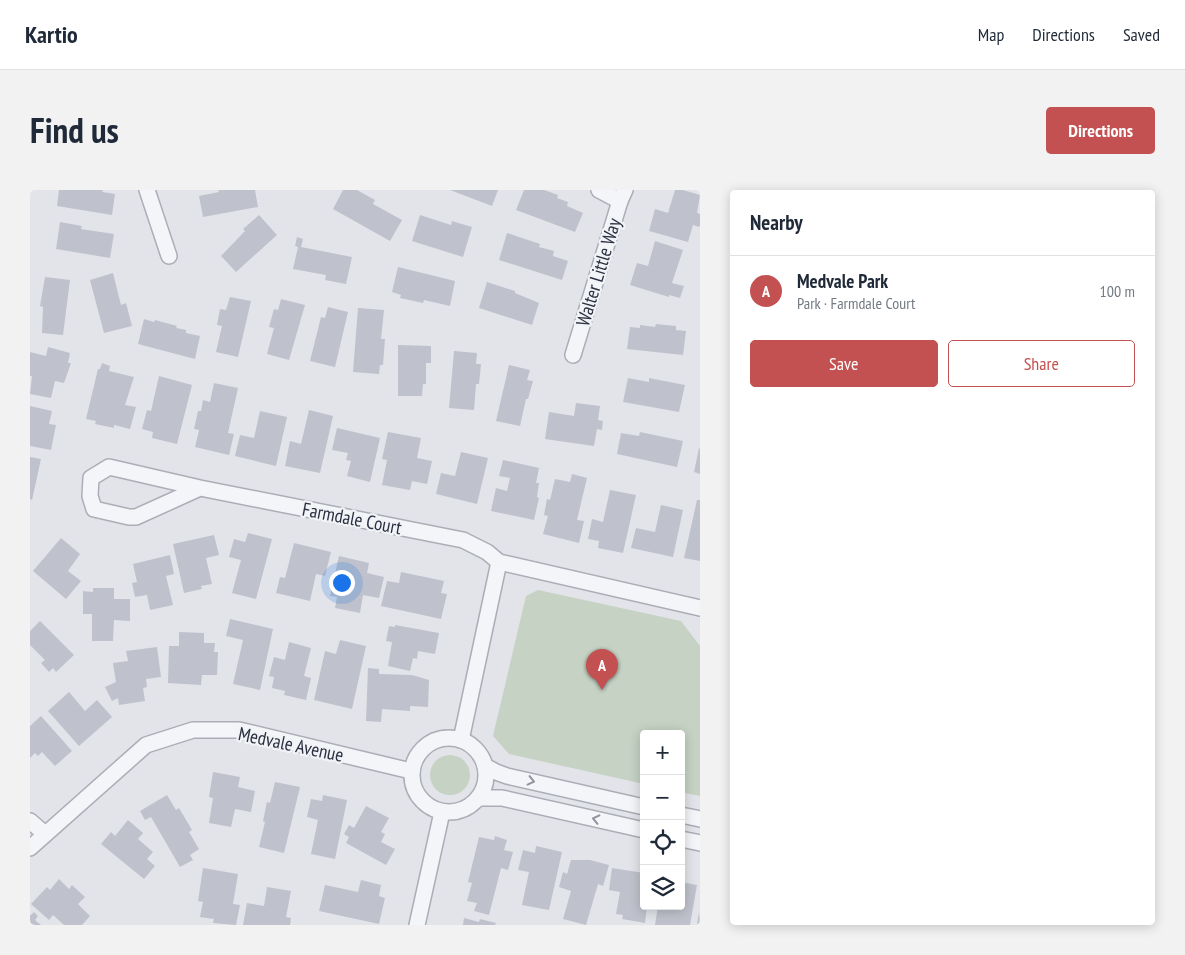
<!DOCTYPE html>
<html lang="en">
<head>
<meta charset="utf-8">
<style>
  body { margin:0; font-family:"PT Sans Narrow",sans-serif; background:#f2f2f3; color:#1f2937 }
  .controls { position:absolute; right:15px; bottom:15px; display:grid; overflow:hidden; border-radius:5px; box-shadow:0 2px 12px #0003 }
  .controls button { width:45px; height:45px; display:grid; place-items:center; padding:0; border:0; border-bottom:1px solid #e0e1e3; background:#fff; color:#1f2937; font:25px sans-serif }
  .you { position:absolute; left:311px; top:392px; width:18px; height:18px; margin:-12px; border:4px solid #fff; border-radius:50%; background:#1a73e8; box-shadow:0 0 0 8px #1a73e833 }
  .badge { display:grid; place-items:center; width:32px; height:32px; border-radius:50%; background:#c45151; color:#fff; font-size:16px; font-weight:700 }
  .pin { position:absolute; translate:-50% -41px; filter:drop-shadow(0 1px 2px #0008) }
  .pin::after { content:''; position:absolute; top:26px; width:18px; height:15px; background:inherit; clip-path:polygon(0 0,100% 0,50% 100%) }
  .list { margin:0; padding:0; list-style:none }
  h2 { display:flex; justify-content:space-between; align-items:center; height:65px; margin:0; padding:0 20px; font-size:21px }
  h2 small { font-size:16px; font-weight:400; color:#747a83 }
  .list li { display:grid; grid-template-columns:32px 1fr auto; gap:15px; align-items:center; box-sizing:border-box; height:70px; padding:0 20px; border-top:1px solid #e0e1e3 }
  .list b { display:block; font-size:19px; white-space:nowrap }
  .list p { margin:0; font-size:16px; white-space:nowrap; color:#747a83 }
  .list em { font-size:16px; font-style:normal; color:#747a83 }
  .actions { display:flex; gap:10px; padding:15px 20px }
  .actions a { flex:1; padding:11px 0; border:1px solid #c45151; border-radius:5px; text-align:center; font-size:18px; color:#c45151 }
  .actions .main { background:#c45151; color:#fff }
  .icon { flex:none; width:28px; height:28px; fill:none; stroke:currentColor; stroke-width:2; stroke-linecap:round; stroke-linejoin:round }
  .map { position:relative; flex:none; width:670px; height:735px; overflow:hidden; border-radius:5px }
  header { display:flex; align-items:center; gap:30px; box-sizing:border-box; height:70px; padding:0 25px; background:#fff; border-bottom:1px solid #e0e1e3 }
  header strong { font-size:24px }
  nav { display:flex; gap:28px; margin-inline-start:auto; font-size:18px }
  .intro { display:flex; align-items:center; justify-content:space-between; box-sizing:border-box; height:120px; padding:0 30px }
  h1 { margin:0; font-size:35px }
  .button { padding:12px 22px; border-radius:5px; background:#c45151; color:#fff; font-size:18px; font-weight:700 }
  main { display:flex; gap:30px; padding:0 30px }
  aside { flex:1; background:#fff; border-radius:5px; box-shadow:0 2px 12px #0003 }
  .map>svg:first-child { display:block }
</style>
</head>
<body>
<header>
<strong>Kartio</strong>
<nav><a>Map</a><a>Directions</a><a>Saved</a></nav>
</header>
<div class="intro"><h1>Find us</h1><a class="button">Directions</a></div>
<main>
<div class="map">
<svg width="670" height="735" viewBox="0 0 670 735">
  <rect width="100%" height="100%" fill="#e2e4e9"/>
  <g fill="#c5d2c4">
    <path d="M508,400L651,431L670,456V606L651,602V544H614V594L479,564L463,546L496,406Z"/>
    <circle cx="420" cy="585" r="20"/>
  </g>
  <g fill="#bfc2cc">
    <path d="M29,0H73L72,2L85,4L82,25L27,16Z"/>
    <path d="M188,0H225L228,17L173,27L169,6L189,2Z"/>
    <path d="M313,0H327L345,10L343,14L372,30L360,51L303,19Z"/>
    <path d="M420,0H468L462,16Z"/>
    <path d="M494,0H514L528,5L527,8L538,12L537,16L553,23L545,42L486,20Z"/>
    <path d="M645,0H653L670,5L667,23L670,24V35L669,37L663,35L658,52L619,41L625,19L638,23Z"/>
    <path d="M229,25L247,45L206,82L191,66L215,41L213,39Z"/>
    <path d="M390,25L421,35L422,31L442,37L433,67L382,51Z"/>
    <path d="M30,32L52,36L51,39L84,44L80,68L26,59Z"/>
    <path d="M477,43L510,54L509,57L524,61L523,66L538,71L532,90L469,70Z"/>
    <path d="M267,47L273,49L271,57L322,67L316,94L295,90L296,85L263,79L268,57L265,56Z"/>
    <path d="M625,51L653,60L642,93L654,96L650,108L639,105V107L600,95L607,73L618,76Z"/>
    <path d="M368,77L425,91L420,116L394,110L393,113L370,108L371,105L362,102Z"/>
    <path d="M83,83L91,115L96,113L102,136L74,143L60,90Z"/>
    <path d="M15,87L40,90L33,145L12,143L13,117L10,116Z"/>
    <path d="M457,92L485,101V103L509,113L502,135L449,118Z"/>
    <path d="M200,107L221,111L208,167L186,162L192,136L187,135L190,119L196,120Z"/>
    <path d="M251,109L275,115L259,170L237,164L244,138L239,137L244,119L248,120Z"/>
    <path d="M298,117L318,122L305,177L280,171L291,127L295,128Z"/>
    <path d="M328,118L354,120L351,149H355L353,175H350L349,184L323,182Z"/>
    <path d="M114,129L124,132L125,130L147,136L146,138L156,140V143L170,146L165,169L108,154Z"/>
    <path d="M626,134L646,136V140L656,141L653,165L597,159L600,137L610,138V135L625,137Z"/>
    <path d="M368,155L401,156V173H396V194H393L392,206H368Z"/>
    <path d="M18,157L40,163L38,173H41L34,193L25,191L21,208L0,204L2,186H0V162L16,166Z"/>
    <path d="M424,161L447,163L446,174H451L449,194H446L444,220L419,218Z"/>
    <path d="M72,173L80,176L79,181L104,187L95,215L106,217L100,239L84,235V238L65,234L66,231L56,229L68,179H70Z"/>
    <path d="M479,175L500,180L497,190L503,191L498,209H496L490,236L466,231Z"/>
    <path d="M129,186L162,195L147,254L122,248L123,242L112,239L117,220L121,221Z"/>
    <path d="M598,188L619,192V188L655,195L649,222L593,212Z"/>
    <path d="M184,193L208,198L198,243L204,244L199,265L165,257L169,240L164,239L168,221H171L173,210L180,212Z"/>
    <path d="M546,213L570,216L568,230L573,231L572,240L567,239L564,256L515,249L519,222L544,226Z"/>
    <path d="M0,216L22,221L19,234L26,235L21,260L0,256Z"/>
    <path d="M279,220L303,226L290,283L255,276L260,251L271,254Z"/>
    <path d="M230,221L257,227L246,276L205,266L210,245L224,248Z"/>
    <path d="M307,238L350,248L340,292L317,286L321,271L316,270L318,263L302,260Z"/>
    <path d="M358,242L391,248L387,268L402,271L397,294L382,291L380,300L352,295L357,270L352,269Z"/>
    <path d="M610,242L653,251L647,277L587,264L591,243L609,246Z"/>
    <path d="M669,258L670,259V284L664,282Z"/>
    <path d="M431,262L458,268L447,314L406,304L411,283L425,286Z"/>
    <path d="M0,267L11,269L2,310L0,309Z"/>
    <path d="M473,270L509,278L506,293H509L507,307L509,308L504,330L461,321L466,298L477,301L480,288L469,286Z"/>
    <path d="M542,284L557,288L547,330L554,331L549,353L513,344L518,326L514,325L517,309L520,310L525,289L540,292Z"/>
    <path d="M580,300L606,305L593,363L568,358L569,351L558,349L562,329L573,332Z"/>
    <path d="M667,310H670V371L654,368Z"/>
    <path d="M631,315L653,320L643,367L601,358L606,338L625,342Z"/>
    <path d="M218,343L242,349L226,409L202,403L211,370L199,367L204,349L215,352Z"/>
    <path d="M184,345L189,365L176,368L182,394L171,396L172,399L154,403L143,354Z"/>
    <path d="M31,348L50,364L38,381L51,391L36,409L3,381Z"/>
    <path d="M264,353L301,362L295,386L286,384L280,411L246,403L250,387L255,388Z"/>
    <path d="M140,365L144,384L136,386L143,415L120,420L117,405L105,407L102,393L107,392L103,374Z"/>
    <path d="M309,366L339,373L337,383L354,387L349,408L333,405L330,423L305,418L307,407L300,406Z"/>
    <path d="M371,382L414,391L411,403L417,404L411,429L351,416L357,391L369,393Z"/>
    <path d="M63,398H84V409H100V431L84,430L83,451H62V424H53V401L63,402Z"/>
    <path d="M200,429L243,439L230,500L203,494L213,450L196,446Z"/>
    <path d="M10,431L44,465L26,482L23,478L19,482L11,473L15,470L0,455V441Z"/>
    <path d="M365,435L409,443L405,464L388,461L387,469L383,468L380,481L358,476L362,452L356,451L359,436L365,437Z"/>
    <path d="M149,442L174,443V453H185L184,462H188L187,485H172L171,495L138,493L139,456H149Z"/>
    <path d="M310,450L336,456L322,519L284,510L295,461L306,464Z"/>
    <path d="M259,452L281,458L274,486L281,488L276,510L254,505L255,501L242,498L244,487L239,486L244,467L255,470Z"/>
    <path d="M127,457L131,487L116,489L117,497L113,498L115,511L89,515L88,508L82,511L75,497L86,492L83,473L98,471L96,461Z"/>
    <path d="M338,478L349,479V484L382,485L399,490L398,517L380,516V521L352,519L351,532L336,531Z"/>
    <path d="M39,502L55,521L67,510L82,527L49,556L18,521Z"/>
    <path d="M11,526L42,561L25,576L12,562L8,566L5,563L0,568V536Z"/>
    <path d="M183,582L210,587L208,597L225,601L221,622L205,619L201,637L179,633L183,608L179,607Z"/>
    <path d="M245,592L270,597L254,663L229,657L235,632L233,631L237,612L240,613Z"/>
    <path d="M137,605L146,620L149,618L162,640L159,642L169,659L160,665L163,670L150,677L121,627L115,630L110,621Z"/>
    <path d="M293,605L317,610L305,669L281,664L288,630L277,627L281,609L292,611Z"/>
    <path d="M336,616L359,628L351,642L355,644L351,652L365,659L356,675L316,653L319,647L314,644L319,635L324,638Z"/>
    <path d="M98,630L113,643L108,649L123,662L117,669L125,676L114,689L71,654L81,642L85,646Z"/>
    <path d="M465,646L477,650L474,660L483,662L478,680L471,678L459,725L444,721L447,713L437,711L442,693L438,692L449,647L464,650Z"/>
    <path d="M506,656L532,662L519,720L492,715L499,682L488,680L493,660L505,663Z"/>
    <path d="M541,670H560L579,675L573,696L568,694L556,735L533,729L541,701L529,697L533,682L537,684Z"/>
    <path d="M173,678L208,684L203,714L210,715L206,735L183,733L184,729L170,727L173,712L168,711Z"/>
    <path d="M582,678L614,683V716H617L615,733L592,729L593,725L586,724L590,702L579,700Z"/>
    <path d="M29,689L39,699L42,695L55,707L48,714L60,726L52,735H34L23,725L19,730L1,714L17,697L20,700Z"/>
    <path d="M331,690L351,695L349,706L355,708L349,734L289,721L295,695L328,702Z"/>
    <path d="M651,692L667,695L660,735H625L628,716H651Z"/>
    <path d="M237,697L261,701L256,727L261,728L260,735H213L217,713L234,716Z"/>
    <path d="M4,722L8,726L5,730L11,735H0V726Z"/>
    <path d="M669,722L670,735H667Z"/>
    <path d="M434,728L449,732L450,729L466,733L465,735H433Z"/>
  </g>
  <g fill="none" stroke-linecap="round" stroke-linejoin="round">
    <g stroke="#abaeb6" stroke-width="18">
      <g id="minor">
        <path d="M117,0L139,66"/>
        <path d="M569,0L590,11"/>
        <path d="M543,165L590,11L595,0"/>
        <path d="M170,298L106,327H99L64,319L60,306L61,288L79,277L170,298L433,350L457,362L469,372L670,418"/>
        <circle cx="419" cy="585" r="37"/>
        <path d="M431,550L469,372"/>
        <path d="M455,576L466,582L477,586L614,617"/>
        <path d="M448,608H472L614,640"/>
        <path d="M651,625L670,629"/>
        <path d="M0,631L15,644"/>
        <path d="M651,649L670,653"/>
        <path d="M0,658L116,555L163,540H209L381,581"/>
        <path d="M387,735L412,622"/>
      </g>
    </g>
    <use href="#minor" stroke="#f4f5f8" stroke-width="15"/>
  </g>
  <defs><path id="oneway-chevron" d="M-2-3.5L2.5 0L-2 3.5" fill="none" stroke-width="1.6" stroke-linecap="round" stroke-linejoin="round" transform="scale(1.25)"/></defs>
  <g stroke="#90929c">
    <use href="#oneway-chevron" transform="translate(501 591) rotate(13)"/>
    <use href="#oneway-chevron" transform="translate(566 629) rotate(-167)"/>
  </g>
  <g text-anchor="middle" stroke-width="4.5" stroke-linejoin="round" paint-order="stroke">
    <g font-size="19" fill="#2b3040" stroke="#f1f3f7">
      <text transform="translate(568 82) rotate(-73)" y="7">Walter Little Way</text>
      <text transform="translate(322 328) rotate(11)" y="7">Farmdale Court</text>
      <text transform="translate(261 554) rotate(12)" y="7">Medvale Avenue</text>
    </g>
  </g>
</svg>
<div class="controls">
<button>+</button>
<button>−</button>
<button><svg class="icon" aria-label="locate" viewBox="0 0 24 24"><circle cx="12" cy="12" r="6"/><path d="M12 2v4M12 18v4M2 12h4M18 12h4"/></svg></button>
<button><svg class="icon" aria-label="layers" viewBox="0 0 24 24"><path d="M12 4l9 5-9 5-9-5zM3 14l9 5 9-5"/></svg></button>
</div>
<div class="you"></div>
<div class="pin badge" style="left:572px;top:500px">A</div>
</div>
<aside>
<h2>Nearby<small></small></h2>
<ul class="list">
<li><span class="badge">A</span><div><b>Medvale Park</b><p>Park · Farmdale Court</p></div><em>100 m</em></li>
</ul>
<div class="actions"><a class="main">Save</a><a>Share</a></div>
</aside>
</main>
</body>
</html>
